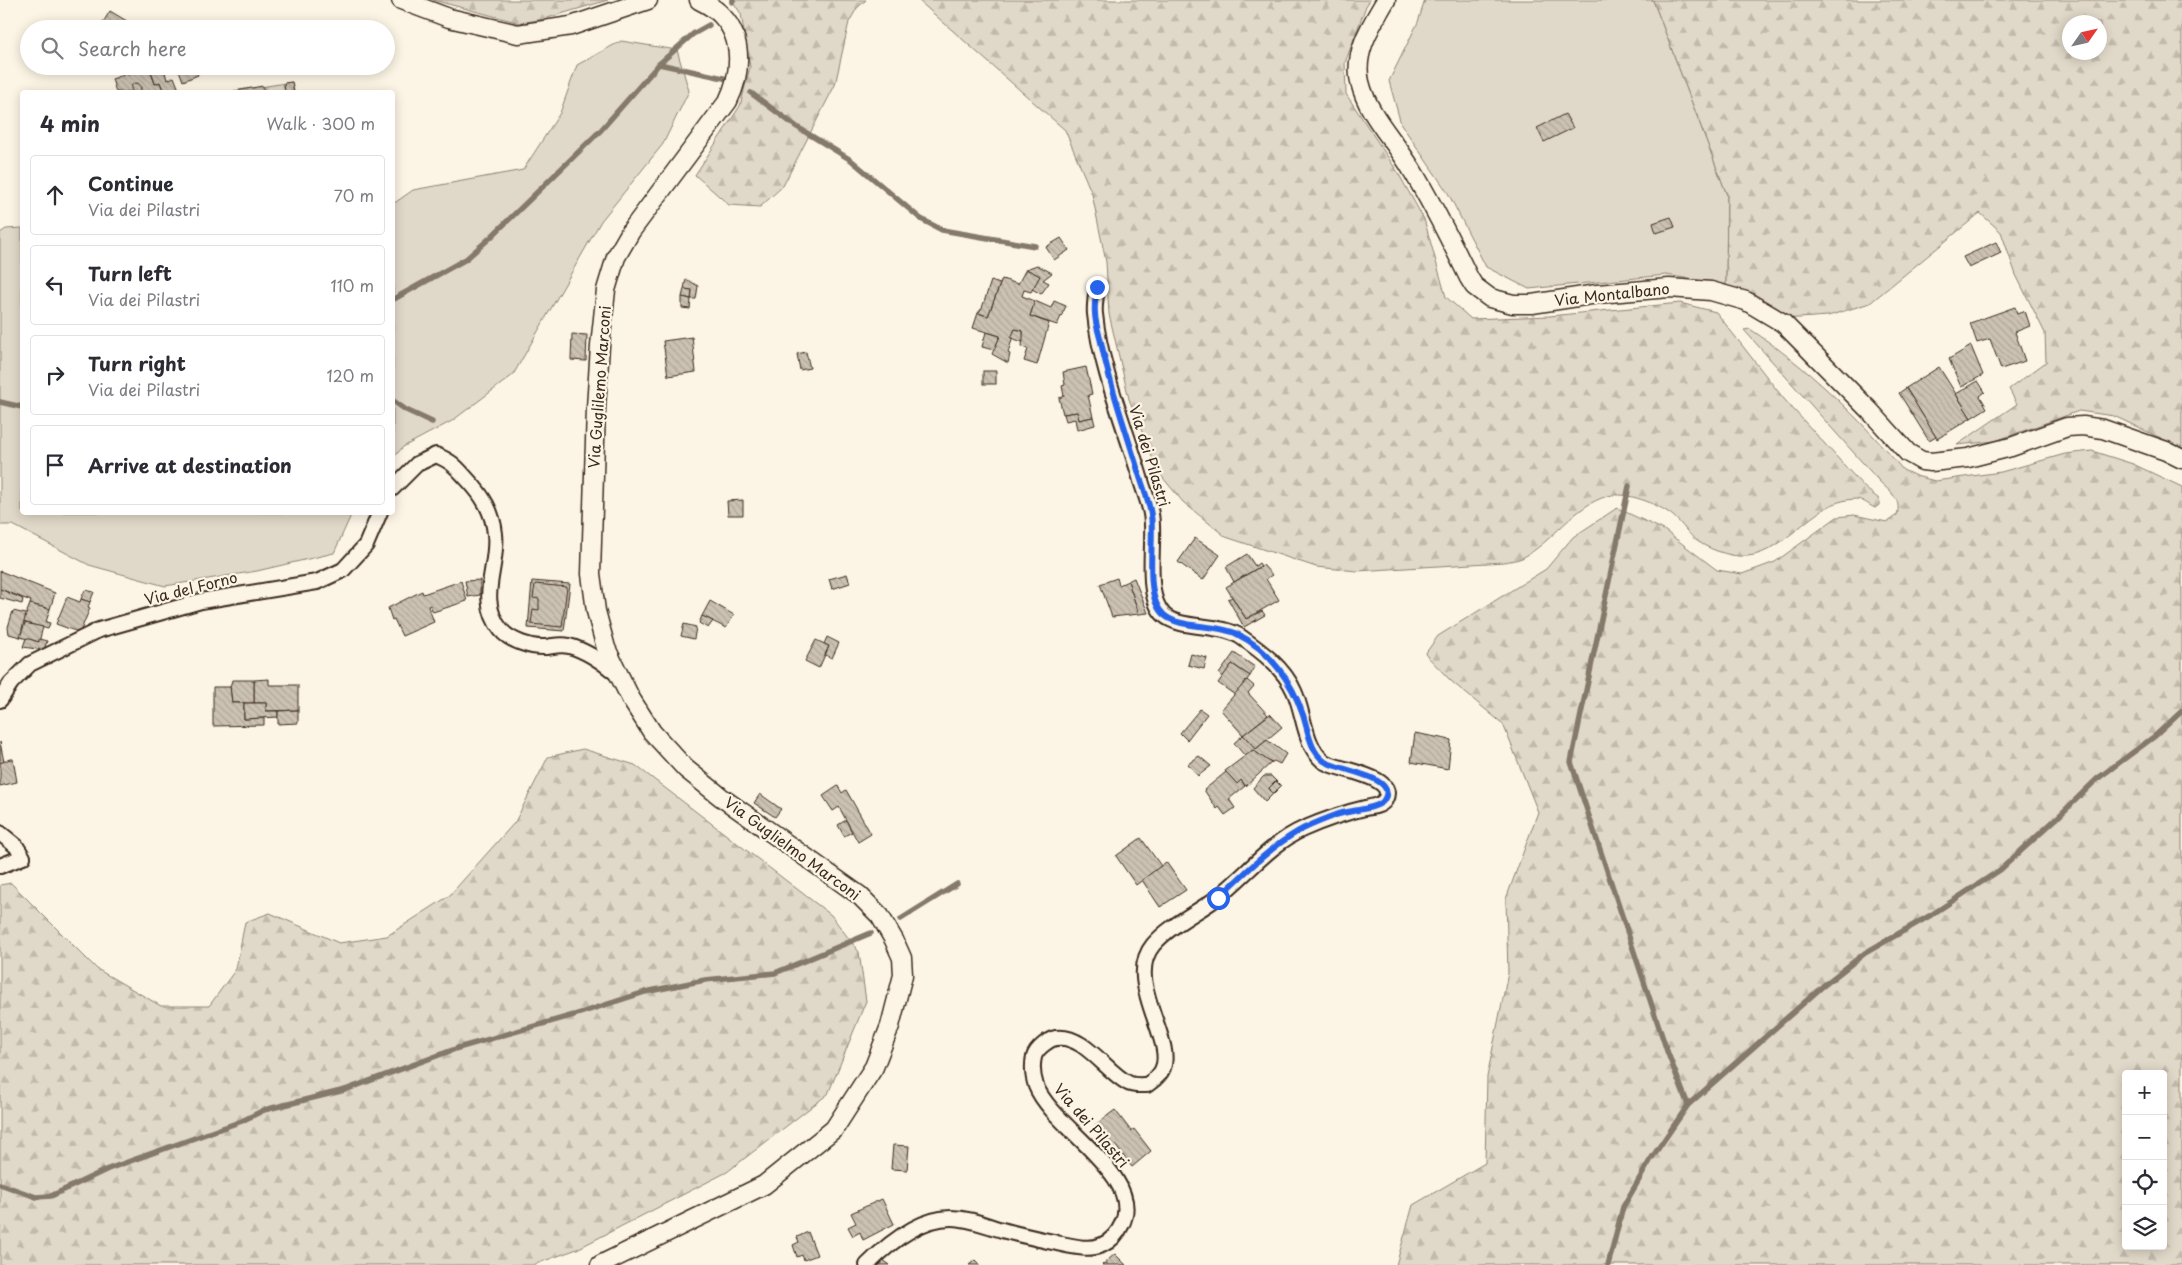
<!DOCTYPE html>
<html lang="en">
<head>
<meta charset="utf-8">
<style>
  body { margin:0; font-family:"Playpen Sans",sans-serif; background:#f2f2f3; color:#2b2b33 }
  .controls { position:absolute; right:15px; bottom:15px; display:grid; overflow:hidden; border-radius:5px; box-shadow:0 2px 12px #0003 }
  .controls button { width:45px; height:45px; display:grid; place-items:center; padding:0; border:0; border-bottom:1px solid #e1e1e2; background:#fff; color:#2b2b33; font:25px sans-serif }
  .compass { position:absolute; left:2062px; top:15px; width:45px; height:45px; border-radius:50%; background:#fff; box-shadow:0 2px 12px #0003; rotate:56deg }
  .stop { position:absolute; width:15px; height:15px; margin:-11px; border:4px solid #2563eb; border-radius:50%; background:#fff }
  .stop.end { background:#2563eb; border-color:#fff; box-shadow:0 1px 5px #0008 }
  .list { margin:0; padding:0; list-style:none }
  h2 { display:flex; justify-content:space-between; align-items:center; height:65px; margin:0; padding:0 20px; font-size:21px }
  h2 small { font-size:16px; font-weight:400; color:#7c7c81 }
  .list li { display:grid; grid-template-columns:32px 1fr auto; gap:15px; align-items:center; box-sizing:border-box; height:80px; margin:0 10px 10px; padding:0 10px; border:1px solid #e1e1e2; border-radius:5px }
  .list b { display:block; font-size:19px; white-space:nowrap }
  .list p { margin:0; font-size:16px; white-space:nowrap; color:#7c7c81 }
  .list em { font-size:16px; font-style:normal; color:#7c7c81 }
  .icon { flex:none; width:28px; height:28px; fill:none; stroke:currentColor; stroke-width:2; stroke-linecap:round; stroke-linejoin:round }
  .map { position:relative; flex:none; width:2182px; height:1265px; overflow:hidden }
  .search { position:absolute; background:#fff; box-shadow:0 2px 12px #0003; left:20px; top:20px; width:375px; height:55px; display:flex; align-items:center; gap:12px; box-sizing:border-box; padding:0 18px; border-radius:28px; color:#7c7c81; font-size:19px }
  .panel { position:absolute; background:#fff; box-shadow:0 2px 12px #0003; left:20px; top:90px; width:375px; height:425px; border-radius:5px }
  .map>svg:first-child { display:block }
</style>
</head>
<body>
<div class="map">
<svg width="2182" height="1265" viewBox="0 0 2182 1265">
  <defs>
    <pattern id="forest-firs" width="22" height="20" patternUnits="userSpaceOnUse" patternTransform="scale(1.25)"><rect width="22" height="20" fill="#e0d8c8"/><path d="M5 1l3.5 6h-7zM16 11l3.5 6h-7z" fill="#c1baab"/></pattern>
    <pattern id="cemetery-stones" width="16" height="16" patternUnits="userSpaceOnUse" patternTransform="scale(1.25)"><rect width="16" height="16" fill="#e0d8c8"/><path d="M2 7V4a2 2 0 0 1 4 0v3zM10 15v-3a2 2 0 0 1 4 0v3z" fill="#c1baab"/></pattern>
    <pattern id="building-back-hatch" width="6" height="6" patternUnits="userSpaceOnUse" patternTransform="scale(1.25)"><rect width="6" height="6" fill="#ccc2b3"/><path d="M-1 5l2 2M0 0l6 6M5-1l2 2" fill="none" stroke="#b0a79a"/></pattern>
  </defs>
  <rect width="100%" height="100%" fill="#fcf5e5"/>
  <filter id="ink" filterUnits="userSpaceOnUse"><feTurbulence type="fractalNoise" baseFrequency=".02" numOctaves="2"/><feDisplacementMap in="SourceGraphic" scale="10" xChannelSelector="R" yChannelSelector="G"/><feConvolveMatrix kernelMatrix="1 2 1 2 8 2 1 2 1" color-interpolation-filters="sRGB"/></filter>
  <g filter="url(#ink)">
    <g fill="#e0d8c8" stroke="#8e8173">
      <path d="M1425,0H1653L1727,195L1726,285L1666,275L1529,289L1486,267L1448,193L1401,124L1389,81L1418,22Z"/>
      <path d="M621,41L677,50L689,91L663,144L601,221L513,375L452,421L403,447L393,458V204L413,190L523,170L560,113L577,65Z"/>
      <path d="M22,228V512L352,513L334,553L257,571L165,586L89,565L13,525H0V233L6,229Z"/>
    </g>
    <g fill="url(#forest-firs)" stroke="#8e8173" fill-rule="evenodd">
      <path d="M433,0H608L544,19L520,23Z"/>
      <path d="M732,0H866L857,8L849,22L835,85L783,186L760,207L729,205L695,175L740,106L750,67L741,14Z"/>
      <path d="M918,0H1370L1366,6L1345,63L1346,94L1397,171L1424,219L1446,297L1471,319L1550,316L1680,303L1716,312L1784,399L1865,488L1879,499V505L1875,508C1868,505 1863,499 1855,499C1810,500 1783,561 1738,556C1727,555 1712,550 1702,544C1690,538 1683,524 1672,515C1658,504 1626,491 1608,496C1574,505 1553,542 1522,558C1517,560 1510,561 1504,562L1357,571L1316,567L1226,537L1183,502L1158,472L1129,399L1109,314L1106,262L1092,194L1065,130Z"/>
      <path d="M1653,0H2182V448L2114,416L2079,411L1995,441L1957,445L2017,404L2009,389L2046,362L2045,333L2016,275L2001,232L1980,213L1870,303L1828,316L1784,319L1726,285L1727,195ZM2070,22H2100V52H2070Z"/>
      <path d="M1750,329C1807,367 1859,417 1903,470L1916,476L1935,481L2001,472L2065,454L2092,451L2133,464L2182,487V1265H1396L1413,1205L1485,1163L1487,1077L1508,973L1506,899L1538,812L1503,724L1451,681L1425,654L1438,636L1546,569L1573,537L1617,508L1664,530L1717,570L1742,574L1775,562L1837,517L1854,515L1887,522L1897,515C1902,499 1890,492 1879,481L1744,330ZM2126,1074H2163V1246H2126Z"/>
      <path d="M583,749L635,765L831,915L859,952L866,1001L828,1094L727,1172L577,1249L533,1265H0V885L11,883L97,969L161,1006H209L236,969L245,922L270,913L339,943L387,936L449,896L515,822L548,757Z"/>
    </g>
    <path fill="url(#cemetery-stones)" stroke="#8e8173" d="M292,82L294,92H229Z"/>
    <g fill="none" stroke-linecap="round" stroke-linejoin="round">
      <g stroke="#85796b" stroke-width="5.5">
        <path d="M732,2L733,0"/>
        <path d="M659,64L728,79"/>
        <path d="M751,93L797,127L851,160L921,219L942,230L1035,246"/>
        <path d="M392,300L466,259L491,237L601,130L659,64L693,34L709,25"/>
        <path d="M392,400L406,410L432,422"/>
        <path d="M0,402L22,407"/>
        <path d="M1629,486L1571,762L1667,1051L1688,1105"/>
        <path d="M901,919L957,884"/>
        <path d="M0,1184L36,1197L51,1196L108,1169L242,1121L264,1110L345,1090L458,1048L574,1015L645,992L705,980L775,973L871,933"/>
        <path d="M1608,1265L1623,1207L1651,1159L1688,1105L1823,986L1865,953L1931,915L2000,870L2056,819L2097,779L2155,736L2182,711"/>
      </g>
    </g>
    <g fill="url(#building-back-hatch)" stroke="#3b2a1e">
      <path d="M110,11L140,29H99Z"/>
      <path d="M137,66H149L155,84L160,82L164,92H116L112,79L135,71Z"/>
      <path d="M189,66H194L198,75L183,81L179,70Z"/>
      <path d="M164,68L167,80L174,77L180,92H164L160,82L155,84L151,71Z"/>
      <path d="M292,82L294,92H285L284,83Z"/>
      <circle cx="136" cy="88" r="5"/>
      <path d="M263,86L264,92H229Z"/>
      <path d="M1565,114L1573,128L1544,142L1537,128Z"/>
      <path d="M1671,217L1675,227L1656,233L1653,223Z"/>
      <path d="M1061,238L1069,250L1054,260L1046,247Z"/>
      <path d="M1996,242L2001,253L1969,268L1963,257Z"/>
      <path d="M1037,265L1052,273L1043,280L1049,283L1041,294L1032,289L1040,276L1026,269Z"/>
      <path d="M1026,269L1040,276L1031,292L1024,290L1022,296L1035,301L1030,316L1049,323L1037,365L1024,361L1028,349L1022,347L1023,331L1015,329L1008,353L1010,354L1008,363L992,354L1000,336L973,328L978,313L988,316L1002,279L1018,284Z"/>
      <path d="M686,279L698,286L696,299H691L692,290L684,289Z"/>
      <path d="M991,281L1000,284L988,316L978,313L982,308Z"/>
      <path d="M684,289L692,290L691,299L682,297Z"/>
      <path d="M682,297L691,299L690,309L682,308Z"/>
      <path d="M1035,301L1051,308L1054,301L1066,306L1057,325L1030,316Z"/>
      <path d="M2015,307L2017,314L2025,311L2030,326L2015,332L2025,361L2001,369L1990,339L1977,343L1970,323Z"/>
      <path d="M1015,329L1023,331V342L1011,338Z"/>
      <path d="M986,332L1000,336L994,350L982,347Z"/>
      <path d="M572,334L587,335L586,361L571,360Z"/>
      <path d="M692,337L696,372L668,376L663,341Z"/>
      <path d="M1971,346L1983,375L1961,387L1949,359Z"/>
      <path d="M806,352L810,368L800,370L797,354Z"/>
      <path d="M1086,367L1092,394L1088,395L1093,417L1079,420L1077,412L1063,414L1059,398L1064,396L1062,386L1065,385L1063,372Z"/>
      <path d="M1939,367L1971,418L1937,439L1906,388Z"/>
      <rect x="983" y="371" width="13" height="13"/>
      <path d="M1978,381L1985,392L1980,396L1987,408L1971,418L1956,394Z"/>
      <path d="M1906,388L1936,437L1929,441L1899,393Z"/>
      <path d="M1077,412L1079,420L1093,417L1095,425L1077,430L1075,419L1066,421L1064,414Z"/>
      <path d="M743,500V515H728L727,501Z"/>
      <path d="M1195,538L1220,555L1203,580L1178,562Z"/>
      <path d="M1247,554L1255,566L1259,563L1261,566L1234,582L1226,567Z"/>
      <path d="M1263,565L1272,575L1266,579L1279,600L1246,619L1226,587Z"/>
      <path d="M0,571L55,593L50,609L30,604L31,601L0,589Z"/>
      <path d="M847,574L850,583L832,589L829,579Z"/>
      <path d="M1117,578L1119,585L1128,581L1139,614L1112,617L1100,584Z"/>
      <path d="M1134,578L1148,613L1139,614L1128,581Z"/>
      <path d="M480,580V595L468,597L465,581Z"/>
      <path d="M461,581L467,601L433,612L430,605L428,606L434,622L402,636L394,619L392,620L388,608L422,591L423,594Z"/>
      <path d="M532,581L570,584L564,631L528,628Z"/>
      <path d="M535,584L567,587L562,627L531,624L533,609L539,610V599L533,598Z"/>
      <path d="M0,589L23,599L22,604L0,598Z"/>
      <path d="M85,590L94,592L90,602L81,599Z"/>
      <path d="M67,597L80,602L81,599L90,602L88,607L90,608L81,630L78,632L56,624Z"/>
      <path d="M1232,597L1246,619L1262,611L1265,615L1244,627L1228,599Z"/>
      <path d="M710,601L734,615L726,628L702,616Z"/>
      <path d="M30,604L50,609L46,622L50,623L48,629L23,622Z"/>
      <path d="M13,611L26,614L20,637L9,634L8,627Z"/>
      <path d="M702,616L713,621L708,628L699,623Z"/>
      <path d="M25,623L43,627L39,642L20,637Z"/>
      <path d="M684,624L696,627L694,639L681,636Z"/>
      <path d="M827,637L839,643L832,658L825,655L829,646L824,644Z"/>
      <path d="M26,638L39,642V639L47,641L44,650L23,647Z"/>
      <path d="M816,640L829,646L819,668L805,661Z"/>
      <path d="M1234,653L1255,667L1250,676L1232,664L1223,677L1219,674Z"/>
      <path d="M1191,654L1207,658L1204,669L1188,665Z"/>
      <path d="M1232,664L1250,676L1235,695L1218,683Z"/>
      <path d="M269,679V685H298V710L266,711V703H254V680Z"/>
      <path d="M232,680H254V703H232L230,687Z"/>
      <path d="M1247,680L1254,686L1248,693L1268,715L1243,735L1221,710Z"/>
      <path d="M213,687H230L232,703H244V719L264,718V725L213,726Z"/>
      <path d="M244,703H266V711H278V717L244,719Z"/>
      <path d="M1200,709L1207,714L1187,740L1180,733Z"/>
      <path d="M298,710V723L278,724V711Z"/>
      <path d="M1270,714L1282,727L1256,749L1243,735Z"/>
      <path d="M1415,733L1451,740L1448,769L1411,762Z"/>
      <path d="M1243,735L1256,749L1267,740L1286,754L1280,764L1274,761L1271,763L1253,750L1245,756L1234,743Z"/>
      <path d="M0,742L4,762L0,763Z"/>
      <path d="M1253,750L1271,763L1246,786L1241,780L1237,784L1225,771Z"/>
      <path d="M1199,756L1211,766L1198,776L1188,764Z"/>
      <path d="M10,759H13L17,782L0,786V763Z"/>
      <path d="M1226,772L1237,784L1241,780L1245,786L1229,799L1235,808L1225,815L1219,807L1217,809L1204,790Z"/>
      <path d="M1264,776H1271L1276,781L1269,788L1273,794L1265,802L1253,788Z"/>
      <path d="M1276,781L1281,786L1273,794L1269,788Z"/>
      <path d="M838,786L842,793L846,790L871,834L858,842L839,807L833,811L823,796Z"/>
      <path d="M760,794L781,809L775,817L754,803Z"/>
      <path d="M846,820L852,832L844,836L838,825Z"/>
      <path d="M1141,838L1161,866L1136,885L1116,856Z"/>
      <path d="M1166,862L1186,890L1160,907L1142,880Z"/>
      <path d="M1115,1110L1131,1131L1134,1129L1151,1151L1132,1167L1115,1145L1113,1147L1095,1125Z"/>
      <path d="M893,1145L909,1146L907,1170L891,1169Z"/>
      <path d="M882,1199L894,1224L863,1240L860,1232L853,1236L848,1227L856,1223L851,1213Z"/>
      <path d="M808,1232L817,1255L804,1260L802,1255L797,1257L793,1245L799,1242L797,1237Z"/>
      <path d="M1115,1254L1126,1265H1102Z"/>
      <path d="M883,1260L890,1265H878Z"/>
      <path d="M975,1260L980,1265H969Z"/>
    </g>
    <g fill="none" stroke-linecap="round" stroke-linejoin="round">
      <g stroke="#3b2a1e" stroke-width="18">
        <g id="minor">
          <path d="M392,489L417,464L436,455C453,462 456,467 468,480C483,496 493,512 495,534C499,567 476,599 501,630C510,641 532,648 546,647C554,646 561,644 569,646C588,651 604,663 618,675"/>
          <path d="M0,700L11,683L30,664L99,630L201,601L317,582L343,570L366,545L380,512"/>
          <path d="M0,833L16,846L23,857L0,866"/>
          <path d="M867,1265C888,1244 919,1218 951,1218C969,1218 985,1225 1002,1230C1020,1235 1039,1239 1057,1243C1071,1246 1089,1251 1102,1245C1111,1241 1118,1233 1122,1224C1145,1176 1052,1127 1036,1086C1033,1077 1032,1066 1034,1057C1036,1049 1049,1039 1056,1038C1084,1034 1106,1072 1128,1083C1133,1086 1141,1085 1147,1085C1152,1081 1159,1077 1162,1070C1177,1042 1123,981 1153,945C1170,925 1197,913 1218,897C1246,875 1271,843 1303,829C1324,820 1343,813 1365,808C1372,807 1381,806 1385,800C1399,775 1334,770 1323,761C1304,745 1304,712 1294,691C1284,668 1261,651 1241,637C1221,623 1180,630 1164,615C1143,595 1156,541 1151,514C1149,502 1143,489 1140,477C1125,427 1100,366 1095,314C1094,306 1096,296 1097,287"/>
        </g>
      </g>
      <g stroke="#3b2a1e" stroke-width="21">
        <g id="tertiary">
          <path d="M401,0L449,18L518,34L571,26L648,0"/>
          <path d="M1386,0C1372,24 1353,52 1360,82C1368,116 1395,140 1412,170C1433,205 1451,241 1469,278L1474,286L1490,298L1513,304H1532L1597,294L1669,288L1711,291L1746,301L1783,323L1870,411L1908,453L1922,461L1931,462L1968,458L2011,447L2067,427L2083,426L2103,429L2166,451L2182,459"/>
          <path d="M600,1265L764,1185L834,1129L874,1067L890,1026L903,975L902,958L894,940L880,916L859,895L721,797L686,769L652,732L631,699L619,675L606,648L596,611L591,574L596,408L600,346L606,290L616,257L631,231L728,101C741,75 744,39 722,16C716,9 707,4 699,0"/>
        </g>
      </g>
      <use href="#minor" stroke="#fcf5e5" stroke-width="14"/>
      <use href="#tertiary" stroke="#fcf5e5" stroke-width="18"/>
    </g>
  </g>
  <g fill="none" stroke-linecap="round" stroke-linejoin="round" filter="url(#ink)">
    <path stroke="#2563eb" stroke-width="6" d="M1097,287C1096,296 1094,305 1095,313C1095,323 1099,333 1101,342C1110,387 1126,430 1139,474C1143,487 1149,501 1151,515C1155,540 1143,597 1164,615C1180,629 1217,624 1237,634C1270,650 1292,682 1303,715C1308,730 1310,751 1324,761C1335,770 1400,776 1384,800C1378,810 1347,810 1336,815C1323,820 1309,825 1297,832C1268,849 1243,875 1218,898"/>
  </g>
  <g text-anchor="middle" stroke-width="4.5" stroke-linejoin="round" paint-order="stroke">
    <g font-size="15" fill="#3b2a1e" stroke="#fcf5e5">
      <text transform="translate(1612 295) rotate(-6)" y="5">Via Montalbano</text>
      <text transform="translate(600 387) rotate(-86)" y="5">Via Guglilemo Marconi</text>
      <text transform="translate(1149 456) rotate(73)" y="5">Via dei Pilastri</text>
      <text transform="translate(191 589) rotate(-14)" y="5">Via del Forno</text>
      <text transform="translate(792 849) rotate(36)" y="5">Via Guglielmo Marconi</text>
      <text transform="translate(1091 1126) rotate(49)" y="5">Via dei Pilastri</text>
    </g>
  </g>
</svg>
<div class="controls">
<button>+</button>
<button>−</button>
<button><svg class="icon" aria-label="locate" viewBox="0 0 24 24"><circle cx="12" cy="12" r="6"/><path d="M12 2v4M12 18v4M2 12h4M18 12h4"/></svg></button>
<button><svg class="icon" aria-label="layers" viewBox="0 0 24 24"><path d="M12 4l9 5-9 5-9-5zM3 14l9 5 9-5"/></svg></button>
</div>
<svg class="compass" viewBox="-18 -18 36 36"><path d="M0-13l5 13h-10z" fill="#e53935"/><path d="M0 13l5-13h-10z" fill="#7c7c81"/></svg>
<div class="stop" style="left:1218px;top:898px"></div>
<div class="stop end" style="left:1097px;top:287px"></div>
<div class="search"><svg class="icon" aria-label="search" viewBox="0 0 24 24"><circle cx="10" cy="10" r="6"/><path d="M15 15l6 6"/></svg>Search here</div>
<section class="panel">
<h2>4 min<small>Walk · 300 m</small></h2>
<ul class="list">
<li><svg class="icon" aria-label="ahead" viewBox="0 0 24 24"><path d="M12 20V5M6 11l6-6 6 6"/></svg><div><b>Continue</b><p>Via dei Pilastri</p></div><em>70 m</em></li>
<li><svg class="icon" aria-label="left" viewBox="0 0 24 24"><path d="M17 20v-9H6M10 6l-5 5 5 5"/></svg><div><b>Turn left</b><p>Via dei Pilastri</p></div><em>110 m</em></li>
<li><svg class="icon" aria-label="right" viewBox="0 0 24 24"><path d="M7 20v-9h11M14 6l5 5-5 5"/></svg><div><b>Turn right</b><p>Via dei Pilastri</p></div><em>120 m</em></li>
<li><svg class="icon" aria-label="arrive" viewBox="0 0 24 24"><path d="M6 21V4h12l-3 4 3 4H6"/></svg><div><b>Arrive at destination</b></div></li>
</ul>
</section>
</div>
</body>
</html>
